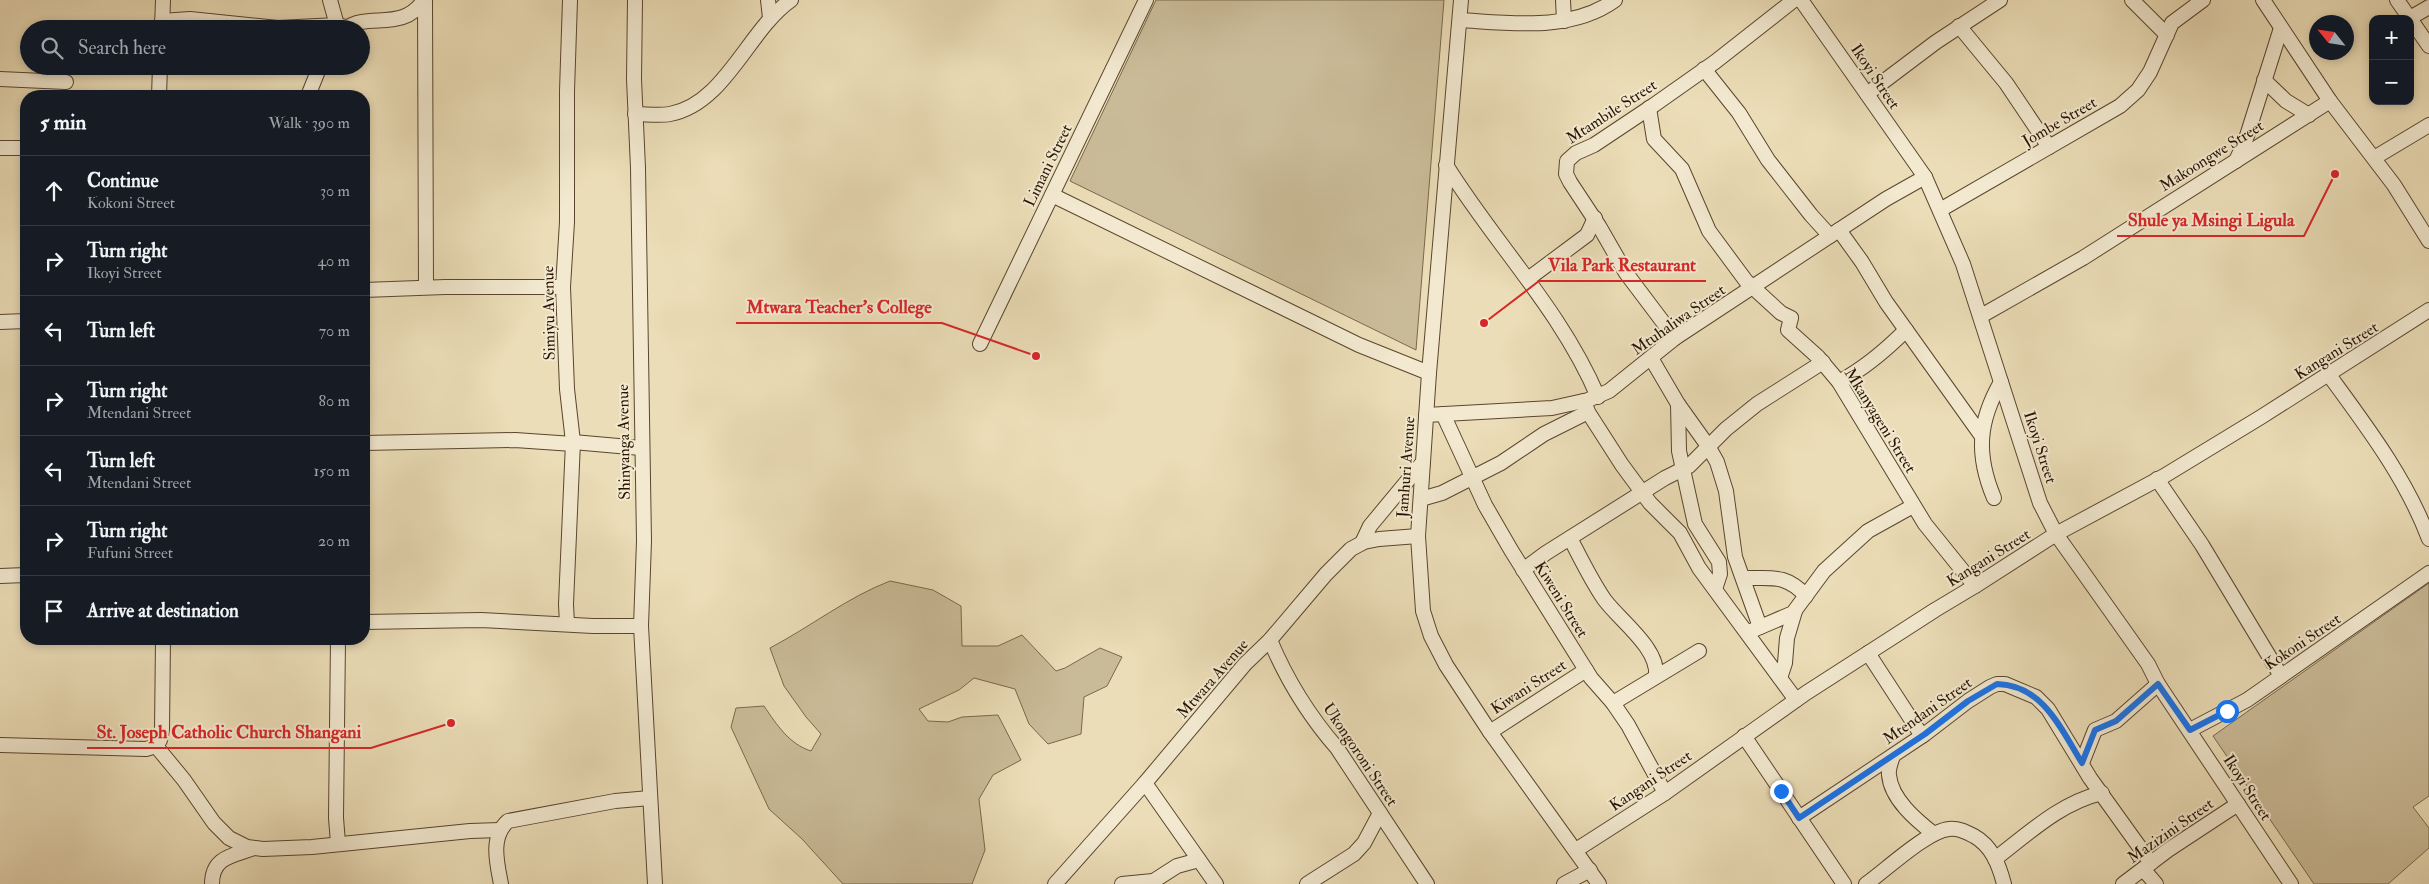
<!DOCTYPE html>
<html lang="en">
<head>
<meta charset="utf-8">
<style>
  body { margin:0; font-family:"IM FELL Double Pica",serif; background:#242831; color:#f1f3f6 }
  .controls { position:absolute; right:15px; top:15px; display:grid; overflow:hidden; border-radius:10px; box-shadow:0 2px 8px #0003 }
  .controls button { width:45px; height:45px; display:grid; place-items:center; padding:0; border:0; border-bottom:1px solid #363941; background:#171b24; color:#f1f3f6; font:25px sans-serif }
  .compass { position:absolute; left:2309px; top:15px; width:45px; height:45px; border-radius:50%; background:#171b24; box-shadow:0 2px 8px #0003; rotate:300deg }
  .stop { position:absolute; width:15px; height:15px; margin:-11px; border:4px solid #1a73e8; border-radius:50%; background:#fff }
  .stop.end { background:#1a73e8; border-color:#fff; box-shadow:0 1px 5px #0008 }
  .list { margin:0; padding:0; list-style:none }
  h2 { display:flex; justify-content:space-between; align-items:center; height:65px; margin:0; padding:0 20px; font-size:21px }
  h2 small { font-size:16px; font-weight:400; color:#9ea1a6 }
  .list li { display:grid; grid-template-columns:32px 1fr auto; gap:15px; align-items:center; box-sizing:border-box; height:70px; padding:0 20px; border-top:1px solid #363941 }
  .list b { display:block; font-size:19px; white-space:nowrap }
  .list p { margin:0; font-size:16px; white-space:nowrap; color:#9ea1a6 }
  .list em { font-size:16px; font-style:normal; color:#9ea1a6 }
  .icon { flex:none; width:28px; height:28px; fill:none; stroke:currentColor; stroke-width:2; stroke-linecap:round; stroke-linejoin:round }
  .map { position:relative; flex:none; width:2429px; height:884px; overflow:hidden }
  .search { position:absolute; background:#171b24; box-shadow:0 2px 8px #0003; left:20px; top:20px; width:350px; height:55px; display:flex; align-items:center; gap:12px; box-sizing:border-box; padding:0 18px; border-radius:28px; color:#9ea1a6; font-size:19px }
  .panel { position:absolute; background:#171b24; box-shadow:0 2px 8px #0003; left:20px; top:90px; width:350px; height:555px; border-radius:20px }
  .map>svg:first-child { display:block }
</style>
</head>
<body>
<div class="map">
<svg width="2429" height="884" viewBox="0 0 2429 884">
  <rect width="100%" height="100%" fill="#ebddb7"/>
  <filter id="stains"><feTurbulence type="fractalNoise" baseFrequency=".004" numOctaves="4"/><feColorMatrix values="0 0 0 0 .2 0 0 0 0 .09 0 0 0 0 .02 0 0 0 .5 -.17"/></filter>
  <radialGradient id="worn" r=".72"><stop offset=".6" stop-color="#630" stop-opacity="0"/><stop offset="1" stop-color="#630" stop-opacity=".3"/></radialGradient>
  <g fill="#cabb98" stroke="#79684c">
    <path d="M1156,0H1444L1416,350L1070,181Z"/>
    <path d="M890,581L933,590L961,606L962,646H998L1022,635L1056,671L1065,668L1100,648L1122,657L1107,686L1084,697L1081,734L1048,744L1029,724L1015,689L974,678L959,690L919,709L928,721L948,722L962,717L998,715L1021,760L993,775L979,799L985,850L972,884H843L802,839L769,809L731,727L736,708L764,706C777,725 789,744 811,751L821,734L806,717L784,686L770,648C810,627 848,597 890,581Z"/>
    <path d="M2429,583V796L2413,807L2429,828V848L2388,884H2314L2213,736Z"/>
  </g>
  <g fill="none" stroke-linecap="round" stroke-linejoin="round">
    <g stroke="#59462e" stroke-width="16">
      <g id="minor">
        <path d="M330,0L337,25"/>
        <path d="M425,0L426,287"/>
        <path d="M635,0L634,79L638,168L644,541L641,626L655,884"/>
        <path d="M768,0L770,18"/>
        <path d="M1461,0L1429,373L1418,536L1423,611L1431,636L1446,665L1490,732L1599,884"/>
        <path d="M1563,0L1564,21"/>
        <path d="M1801,0L1925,177L1963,264L2040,503L2056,534L2148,664L2158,684L2291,884"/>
        <path d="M2132,0L2167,35"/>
        <path d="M2263,0L2330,101L2394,185L2429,241"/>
        <path d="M2397,0L2429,46"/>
        <path d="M2410,18L2429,7"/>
        <path d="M1460,20C1510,23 1571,32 1615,0"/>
        <path d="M162,21L190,19L278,28L337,25L346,27"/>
        <path d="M1959,26L2006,83L2049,147"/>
        <path d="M162,28L163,0"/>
        <path d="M345,29C368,11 402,33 424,0"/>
        <path d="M1704,69L1739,113L1768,160L1811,215L1830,236"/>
        <path d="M0,79L66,82"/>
        <path d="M2264,80L2286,101L2309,115"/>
        <path d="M1867,94L1936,42L2000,0"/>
        <path d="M159,96L160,66"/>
        <path d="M308,96L320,66"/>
        <path d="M1649,108L1654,139L1682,169L1709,231L1746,281L1781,313L1791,318L1788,330L1818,357L1839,382L1925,524L1975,586"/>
        <path d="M635,114C646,114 659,116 670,114C725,104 748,30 791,0"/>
        <path d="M0,148H26"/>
        <path d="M2374,158L2429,125"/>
        <path d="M2236,161L2246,139L2281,28"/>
        <path d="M1446,165C1495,244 1561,310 1598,397"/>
        <path d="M1052,195L1359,345L1429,373"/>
        <path d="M1940,210L2120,106L2138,90L2150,72L2172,23L2203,0"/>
        <path d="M1839,230L1862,262L1886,302L1981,435"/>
        <path d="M1528,279L1587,235L1595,218"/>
        <path d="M364,290L445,287H563"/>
        <path d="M1981,316L2083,258L2330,101"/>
        <path d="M0,322L26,321"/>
        <path d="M1675,338L1626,273L1599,226L1570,182L1566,174L1567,161L1576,153L1594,145L1654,105L1715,62L1794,0"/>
        <path d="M980,344L1146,0"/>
        <path d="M1651,358L1678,404L1708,446L1717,462L1726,491L1735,557L1760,627"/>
        <path d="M2329,375C2367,427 2406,478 2429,539"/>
        <path d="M1839,382C1865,368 1886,350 1906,330"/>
        <path d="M1584,401L1588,412L1622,465L1650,503L1680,533L1699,568L1796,700"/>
        <path d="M1678,404L1679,451L1695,524L1719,562L1720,574L1715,589"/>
        <path d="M1443,414L1485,505L1511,550L1591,678L1613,703L1628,725L1665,793"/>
        <path d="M1426,415L1552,408L1588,400L1609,391L1675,338L1886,199L1925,177"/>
        <path d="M573,442L641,448"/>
        <path d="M364,443L515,440L573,444"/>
        <path d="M2157,479L2202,545L2281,676"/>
        <path d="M1994,498C1976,455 1978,422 2001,382"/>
        <path d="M1421,499L1442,493L1501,463L1544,434L1588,412"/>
        <path d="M1570,538C1581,559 1591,580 1604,599C1619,620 1659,648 1656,676"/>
        <path d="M1362,543L1370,526L1423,462"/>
        <path d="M1523,570L1546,553L1665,478L1689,466L1726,429L1757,404L1823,362"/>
        <path d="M0,576L26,575"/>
        <path d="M1743,578C1771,579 1785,573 1806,596"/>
        <path d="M364,622L481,620L593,626H641"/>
        <path d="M567,624L566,604L573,442L567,389L563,287L567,222V91L570,0"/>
        <path d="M1751,631L1793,613L1824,571L1868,531L1913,506"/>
        <path d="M338,639L336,818L338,843"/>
        <path d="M1270,640C1286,678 1310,717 1337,748L1427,884"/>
        <path d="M1868,653L1922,736"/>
        <path d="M1780,678L1785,663L1787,638L1795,611"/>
        <path d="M1613,703L1699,651"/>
        <path d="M2190,730L2247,700L2429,573"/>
        <path d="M1490,732L1586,670"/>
        <path d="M1744,736L1844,884"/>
        <path d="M0,745L146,749L156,746"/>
        <path d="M156,746L184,780L214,823L229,838L247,847L263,849L312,847L470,831L500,830"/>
        <path d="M156,746L160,740L162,730L163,639"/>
        <path d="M1893,756C1891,762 1888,769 1889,775C1891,799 1916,820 1934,834"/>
        <path d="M2082,763L2095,730L2116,721L2158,684"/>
        <path d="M1145,783L1216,884"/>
        <path d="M1799,818L1925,734L1968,701L1990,687L1997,684H2005L2036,697L2048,709L2090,778L2151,863"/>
        <path d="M1576,850L1665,793L1806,693L1935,610L1975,586L2056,534L2164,476L2261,417L2429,310"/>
        <path d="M1995,859C2029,833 2060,803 2102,793"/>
        <path d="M2144,870L2156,884"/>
        <path d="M212,884C212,857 232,856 254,848"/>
        <path d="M501,884C497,863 490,837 508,821L615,801L650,798"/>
        <path d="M1055,884L1145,783L1245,664L1270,640L1326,574L1351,549L1364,542L1379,539L1418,536"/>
        <path d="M1122,884L1153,881"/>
        <path d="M1149,884L1177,866L1199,860"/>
        <path d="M1307,884L1354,854L1364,843L1380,813"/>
        <path d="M1564,884L1590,870"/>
        <path d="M1866,884C1886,870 1927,831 1949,829C1959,828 1966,832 1974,836C1992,846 1999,865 2004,884"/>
        <path d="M2123,884L2168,850L2238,804"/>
      </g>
    </g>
    <use href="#minor" stroke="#f2e9d0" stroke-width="14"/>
  </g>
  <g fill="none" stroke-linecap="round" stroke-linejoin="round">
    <path stroke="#1a73e8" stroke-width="6" d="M1781,791L1799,818L1925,734L1968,701L1997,684C2043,685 2061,729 2082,763L2095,730L2116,721L2158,684L2190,730L2227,711"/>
  </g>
  <g text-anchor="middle" stroke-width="4" stroke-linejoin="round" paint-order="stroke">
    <g font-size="16" fill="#281400" stroke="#f2e9d0">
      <text transform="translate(1876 76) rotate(56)" y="6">Ikoyi Street</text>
      <text transform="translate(1611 111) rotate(-33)" y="6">Mtambile Street</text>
      <text transform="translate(2059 121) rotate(-30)" y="6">Jombe Street</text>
      <text transform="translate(2211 155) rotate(-32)" y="6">Makoongwe Street</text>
      <text transform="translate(1047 165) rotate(-64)" y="6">Limani Street</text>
      <text transform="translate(548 313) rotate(-91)" y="6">Simiyu Avenue</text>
      <text transform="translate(1678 319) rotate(-35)" y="6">Mtuhaliwa Street</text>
      <text transform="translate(2336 350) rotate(-32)" y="6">Kangani Street</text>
      <text transform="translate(1881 420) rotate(58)" y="6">Mkanyageni Street</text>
      <text transform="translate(623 442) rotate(-91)" y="6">Shinyanga Avenue</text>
      <text transform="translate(2041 447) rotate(72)" y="6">Ikoyi Street</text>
      <text transform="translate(1405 467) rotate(-86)" y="6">Jamhuri Avenue</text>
      <text transform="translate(1988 557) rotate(-32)" y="6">Kangani Street</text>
      <text transform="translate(1562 599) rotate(58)" y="6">Kiweni Street</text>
      <text transform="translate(2302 641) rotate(-34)" y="6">Kokoni Street</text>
      <text transform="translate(1212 678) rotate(-49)" y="6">Mtwara Avenue</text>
      <text transform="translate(1528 686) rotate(-33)" y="6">Kiwani Street</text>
      <text transform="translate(1927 710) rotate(-35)" y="6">Mtendani Street</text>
      <text transform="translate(1361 754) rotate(56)" y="6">Ukongoroni Street</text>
      <text transform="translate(1650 780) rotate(-34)" y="6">Kangani Street</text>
      <text transform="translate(2248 787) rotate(57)" y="6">Ikoyi Street</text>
      <text transform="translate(2170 830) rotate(-35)" y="6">Mazizini Street</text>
    </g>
  </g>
  <path fill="none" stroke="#d62828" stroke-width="2" d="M2335 174L2304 236H2117M1484 323L1539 281H1706M1036 356L942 323H736M451 723L371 748H87"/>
  <g fill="#d62828" stroke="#f2e9d0" stroke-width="2">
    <circle cx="2335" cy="174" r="5"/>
    <circle cx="1484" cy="323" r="5"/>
    <circle cx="1036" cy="356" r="5"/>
    <circle cx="451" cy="723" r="5"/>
  </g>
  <g font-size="18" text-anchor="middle" font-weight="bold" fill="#d62828" stroke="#f2e9d0" stroke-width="4" stroke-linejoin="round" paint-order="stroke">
    <text x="2211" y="226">Shule ya Msingi Ligula</text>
    <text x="1622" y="271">Vila Park Restaurant</text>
    <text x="839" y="313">Mtwara Teacher's College</text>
    <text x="229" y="738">St. Joseph Catholic Church Shangani</text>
  </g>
  <rect width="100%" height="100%" filter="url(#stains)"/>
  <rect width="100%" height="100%" fill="url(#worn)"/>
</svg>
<div class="controls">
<button>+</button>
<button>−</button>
</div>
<svg class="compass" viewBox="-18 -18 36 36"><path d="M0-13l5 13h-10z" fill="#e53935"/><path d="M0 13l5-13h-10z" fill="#9ea1a6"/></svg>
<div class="stop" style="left:2227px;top:711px"></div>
<div class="stop end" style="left:1781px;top:791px"></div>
<div class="search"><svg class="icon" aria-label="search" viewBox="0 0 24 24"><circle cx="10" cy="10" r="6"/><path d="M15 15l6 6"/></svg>Search here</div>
<section class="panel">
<h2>5 min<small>Walk · 390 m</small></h2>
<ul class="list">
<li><svg class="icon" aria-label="ahead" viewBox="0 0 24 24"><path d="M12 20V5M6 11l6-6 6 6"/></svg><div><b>Continue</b><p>Kokoni Street</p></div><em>30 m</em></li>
<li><svg class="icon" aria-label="right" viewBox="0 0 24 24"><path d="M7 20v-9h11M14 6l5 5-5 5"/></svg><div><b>Turn right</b><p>Ikoyi Street</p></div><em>40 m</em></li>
<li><svg class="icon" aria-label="left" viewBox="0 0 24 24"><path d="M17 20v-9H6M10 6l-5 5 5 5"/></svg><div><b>Turn left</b></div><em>70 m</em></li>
<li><svg class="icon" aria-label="right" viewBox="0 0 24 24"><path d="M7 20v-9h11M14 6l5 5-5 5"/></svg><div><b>Turn right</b><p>Mtendani Street</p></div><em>80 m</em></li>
<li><svg class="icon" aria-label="left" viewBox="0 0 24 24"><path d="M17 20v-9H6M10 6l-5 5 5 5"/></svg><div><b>Turn left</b><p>Mtendani Street</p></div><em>150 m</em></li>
<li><svg class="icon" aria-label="right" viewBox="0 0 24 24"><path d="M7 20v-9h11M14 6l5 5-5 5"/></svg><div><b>Turn right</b><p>Fufuni Street</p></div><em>20 m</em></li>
<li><svg class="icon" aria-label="arrive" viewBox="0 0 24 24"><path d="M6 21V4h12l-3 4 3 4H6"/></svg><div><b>Arrive at destination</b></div></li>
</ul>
</section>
</div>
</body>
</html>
